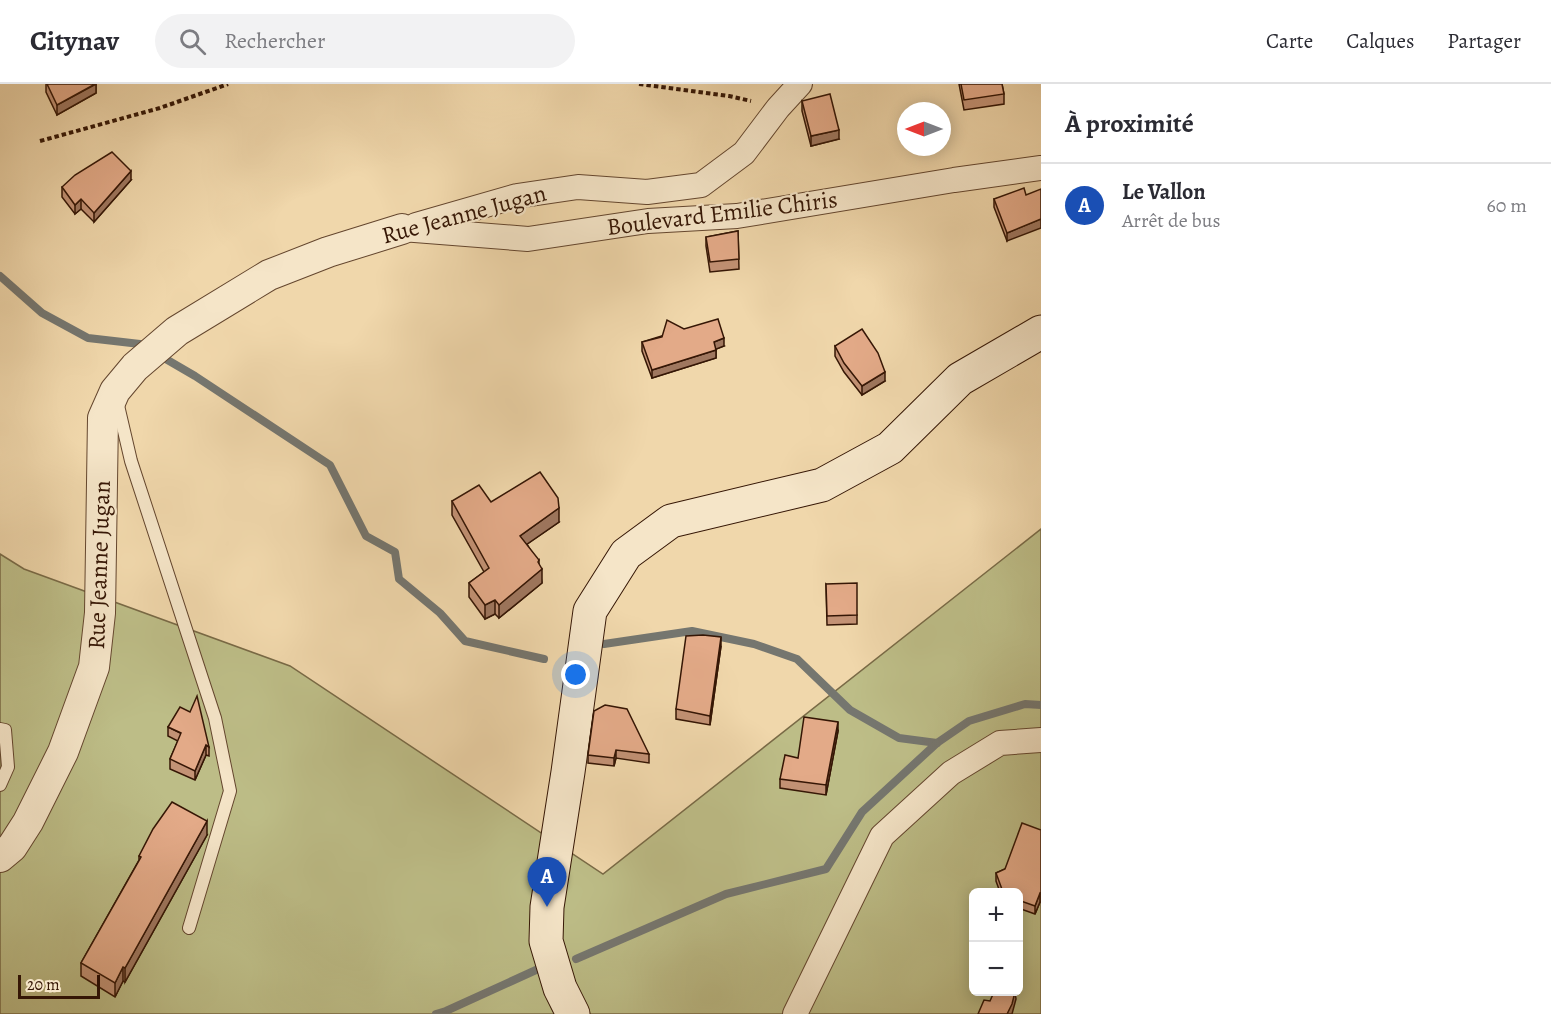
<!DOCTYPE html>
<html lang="fr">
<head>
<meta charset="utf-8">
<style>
  body { margin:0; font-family:Alegreya,serif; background:#f2f2f3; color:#2b2b33 }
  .controls { position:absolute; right:18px; bottom:18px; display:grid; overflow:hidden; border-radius:9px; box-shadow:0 3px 15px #0003 }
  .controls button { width:54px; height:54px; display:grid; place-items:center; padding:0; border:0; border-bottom:2px solid #e1e1e2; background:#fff; color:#2b2b33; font:30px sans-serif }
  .compass { position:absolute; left:897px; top:18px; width:54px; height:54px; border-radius:50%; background:#fff; box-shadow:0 3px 15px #0003; rotate:270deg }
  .scale { position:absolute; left:18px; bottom:15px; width:82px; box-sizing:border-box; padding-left:6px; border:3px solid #351605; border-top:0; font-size:16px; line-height:21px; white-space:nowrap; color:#351605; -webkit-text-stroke:4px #f5e5c8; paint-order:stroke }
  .you { position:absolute; left:576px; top:591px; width:21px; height:21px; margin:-15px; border:4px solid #fff; border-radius:50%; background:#1a73e8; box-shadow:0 0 0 9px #1a73e833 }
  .badge { display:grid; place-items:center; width:39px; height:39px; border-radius:50%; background:#ea580c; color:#fff; font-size:20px; font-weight:700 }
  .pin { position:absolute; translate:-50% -50px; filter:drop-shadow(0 2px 3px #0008) }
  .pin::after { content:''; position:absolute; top:32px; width:21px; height:18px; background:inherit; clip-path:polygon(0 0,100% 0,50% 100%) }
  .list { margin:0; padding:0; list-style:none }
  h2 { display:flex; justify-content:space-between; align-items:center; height:78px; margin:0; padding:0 24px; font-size:26px }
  h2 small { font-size:20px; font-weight:400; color:#7c7c81 }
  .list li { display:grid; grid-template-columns:39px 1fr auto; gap:18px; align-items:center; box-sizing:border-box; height:84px; padding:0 24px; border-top:2px solid #e1e1e2 }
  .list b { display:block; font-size:22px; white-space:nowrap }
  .list p { margin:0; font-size:20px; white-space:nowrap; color:#7c7c81 }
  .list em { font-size:20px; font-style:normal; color:#7c7c81 }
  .icon { flex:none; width:33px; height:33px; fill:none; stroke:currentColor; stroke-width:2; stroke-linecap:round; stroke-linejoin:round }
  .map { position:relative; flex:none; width:1041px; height:930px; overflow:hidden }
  header { display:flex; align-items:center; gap:36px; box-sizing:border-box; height:84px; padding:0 30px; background:#fff; border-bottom:2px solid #e1e1e2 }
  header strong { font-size:28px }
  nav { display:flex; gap:33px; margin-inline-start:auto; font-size:21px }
  .search { width:420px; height:54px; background:#f2f2f3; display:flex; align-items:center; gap:15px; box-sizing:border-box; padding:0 21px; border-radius:33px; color:#7c7c81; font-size:22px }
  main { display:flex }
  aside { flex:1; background:#fff }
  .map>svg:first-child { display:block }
</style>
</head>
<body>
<header>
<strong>Citynav</strong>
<div class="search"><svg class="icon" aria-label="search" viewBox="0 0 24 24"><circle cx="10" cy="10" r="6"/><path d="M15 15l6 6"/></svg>Rechercher</div>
<nav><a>Carte</a><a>Calques</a><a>Partager</a></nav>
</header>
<main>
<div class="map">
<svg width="1041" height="930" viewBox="0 0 1041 930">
  <rect width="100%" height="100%" fill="#f0d7ab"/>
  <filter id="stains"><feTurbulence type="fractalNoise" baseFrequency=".00333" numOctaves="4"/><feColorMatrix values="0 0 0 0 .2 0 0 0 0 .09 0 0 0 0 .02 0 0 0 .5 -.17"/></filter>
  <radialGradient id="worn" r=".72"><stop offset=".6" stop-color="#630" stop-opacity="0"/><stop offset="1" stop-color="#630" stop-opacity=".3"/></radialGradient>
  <path fill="#bdbd87" stroke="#796a46" stroke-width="1.5" fill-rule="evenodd" d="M1041,445V930H0V470L24,485L290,582L603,790ZM974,808H1018V908H974Z"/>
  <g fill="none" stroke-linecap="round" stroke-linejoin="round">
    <g stroke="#75766f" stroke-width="8">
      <path d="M0,192L42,229L88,254L140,260L195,292L330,381L366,452L395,468L399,495L440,529L465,557L544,575"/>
      <path d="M604,560L692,547L754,560L797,575L850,626L899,654L937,659"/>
      <path d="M576,875L726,810L826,785L862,728L937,659L969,637L1025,620L1041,621"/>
      <path d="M436,930L446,927L536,886"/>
    </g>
    <g stroke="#64462e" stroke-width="14">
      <g id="service">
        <path d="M117,317L131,377L215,634L230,707L189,844"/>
        <path d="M0,645L5,646L8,683L0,701"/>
      </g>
    </g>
    <g stroke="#64462e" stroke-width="26">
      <g id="minor">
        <path d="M416,141L517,112L578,103L647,108L701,101L744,69L778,24L800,0"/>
        <path d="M402,145L528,155L648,137L737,132L954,96L1041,84"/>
        <path d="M795,930L882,752L951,689L1000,659L1041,656"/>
      </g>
    </g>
    <g stroke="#64462e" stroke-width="32">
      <path id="tertiary" d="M0,773L12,763L28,738L63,668L94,583L100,529L103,334L115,307L135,283L177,247L269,191L328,168L402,145"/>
    </g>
    <g stroke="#351605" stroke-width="35">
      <path id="secondary" d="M573,930L560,904L546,857L547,823L568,688L590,527L626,470L671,437L822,401L890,364L960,295L1041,248"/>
    </g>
    <g stroke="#351605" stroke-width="4" stroke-dasharray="4.5 3" stroke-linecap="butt">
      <path d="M639,0L729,12L751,17"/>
      <path d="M40,57L160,24L228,0"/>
    </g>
    <use href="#service" stroke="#f5e5c8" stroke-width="12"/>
    <use href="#minor" stroke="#f5e5c8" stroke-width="24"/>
    <use href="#tertiary" stroke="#f5e5c8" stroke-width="30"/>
    <use href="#secondary" stroke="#f5e5c8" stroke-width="33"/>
  </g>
  <g fill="#c39275" stroke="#351605" stroke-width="1.5">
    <path d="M46,0H96V9L57,31L46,8Z"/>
    <path d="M959,0H1002L1004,10V20L964,26Z"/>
    <path d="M802,17L839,55L811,62L802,27Z"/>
    <path d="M131,96L94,138L81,125L75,130L62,113V103Z"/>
    <path d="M1026,111L1007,157L994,123V115Z"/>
    <path d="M738,147L739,185L710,188L706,162V153Z"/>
    <path d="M684,245L724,262L716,265V274L652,294L642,267V258Z"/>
    <path d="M835,262L885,297L862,311L844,288L835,272Z"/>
    <path d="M452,417L491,418L559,438L527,460L539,481L542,499L499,534L495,530L485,535L469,513V499L484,488L452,431Z"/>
    <path d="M826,500L857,531V540L827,541Z"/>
    <path d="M721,562L710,641L676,635V625Z"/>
    <path d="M594,627L649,670V679L616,674L614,682L588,679V671Z"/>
    <path d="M168,643L209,663V672L206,671L195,696L170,685V675L178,657L168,652Z"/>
    <path d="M838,647L826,711L780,704V695L798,674Z"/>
    <path d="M1041,746V818H1040L1035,830L1018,824V808H1000L996,797V789L1005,785Z"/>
    <path d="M207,751L125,898L123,897L115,913L81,892V879L139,776V772Z"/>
  </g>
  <g fill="#9f775f" stroke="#351605" stroke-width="1.5">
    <path d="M96,0V9L57,31V21Z"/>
    <path d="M839,46V55L811,62V52Z"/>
    <path d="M131,87V96L94,138V129Z"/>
    <path d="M81,115V125L75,130V121Z"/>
    <path d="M1041,135V144L1007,157V149Z"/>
    <path d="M724,254V262L714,266V258Z"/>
    <path d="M716,266V274L652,294V286Z"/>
    <path d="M885,288V297L862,311V302Z"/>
    <path d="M559,424V438L520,465V452Z"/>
    <path d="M539,476V487L542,485V499L499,534V521Z"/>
    <path d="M495,516V530L485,535V521Z"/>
    <path d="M721,553V562L710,641V632Z"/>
    <path d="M838,638V647L826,711V701Z"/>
    <path d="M206,661V671L195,696V687Z"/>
    <path d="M616,666V674L614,682V674Z"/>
    <path d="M207,737V751L125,898V884Z"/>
    <path d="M1040,809V818L1035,830V822Z"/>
    <path d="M123,883V897L115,913V899Z"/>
    <path d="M1015,908L1016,915L1012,930H1007Z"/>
  </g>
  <g fill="#e3aa88" stroke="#351605" stroke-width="1.5">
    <path d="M47,0H95L57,21Z"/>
    <path d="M961,0H1002L1004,10L964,16Z"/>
    <path d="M830,10L839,46L811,52L802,17Z"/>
    <path d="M112,68L131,87L94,129L81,115L75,121L62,103L75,91Z"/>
    <path d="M1024,104L1026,111L1041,105V135L1007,149L994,115Z"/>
    <path d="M738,147L739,175L710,178L706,153Z"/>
    <path d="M718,235L724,254L714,258L716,266L652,286L642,258L662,253L667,236L684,245Z"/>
    <path d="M862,245L878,269L885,288L862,302L844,279L835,262Z"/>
    <path d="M540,388L558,414L559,424L520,452L539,476L538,478L542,485L499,521L495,516L485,521L469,499L489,484L452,417L479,401L491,418Z"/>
    <path d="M857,499V531L827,532L826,500Z"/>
    <path d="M703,551L721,553L710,632L676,625L686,552Z"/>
    <path d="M197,612L209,663L206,661L195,687L170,675L181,649L168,643L180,623L190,628Z"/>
    <path d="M605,621L627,625L649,670L616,666L614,674L588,671L594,627Z"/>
    <path d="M804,633L838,638L826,701L780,695L785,671L798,674Z"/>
    <path d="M172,718L207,737L125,884L123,883L115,899L81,879L141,773L139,772L153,745Z"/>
    <path d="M1022,739L1041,746V810L1040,809L1035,822L1018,816V808H1003L996,789L1005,785Z"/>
    <path d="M994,908H1015L1012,920L1007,930H978L984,916L990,917Z"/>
  </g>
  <g text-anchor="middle" stroke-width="4.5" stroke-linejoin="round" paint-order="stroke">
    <g font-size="24" fill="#351605" stroke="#f5e5c8">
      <text transform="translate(722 129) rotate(-7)" y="8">Boulevard Emilie Chiris</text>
      <text transform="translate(464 130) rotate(-15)" y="8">Rue Jeanne Jugan</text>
      <text transform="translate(99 481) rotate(-88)" y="8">Rue Jeanne Jugan</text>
    </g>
  </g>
  <rect width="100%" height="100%" filter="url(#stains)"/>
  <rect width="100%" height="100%" fill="url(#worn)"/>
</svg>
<div class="controls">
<button>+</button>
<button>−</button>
</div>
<svg class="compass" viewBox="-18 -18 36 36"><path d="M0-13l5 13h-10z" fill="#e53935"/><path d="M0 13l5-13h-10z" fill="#7c7c81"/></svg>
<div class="scale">20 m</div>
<div class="you"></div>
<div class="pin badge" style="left:547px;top:823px;background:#1a4fb4">A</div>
</div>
<aside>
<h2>À proximité<small></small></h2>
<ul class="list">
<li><span class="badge" style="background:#1a4fb4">A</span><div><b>Le Vallon</b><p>Arrêt de bus</p></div><em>60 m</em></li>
</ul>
</aside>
</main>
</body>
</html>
